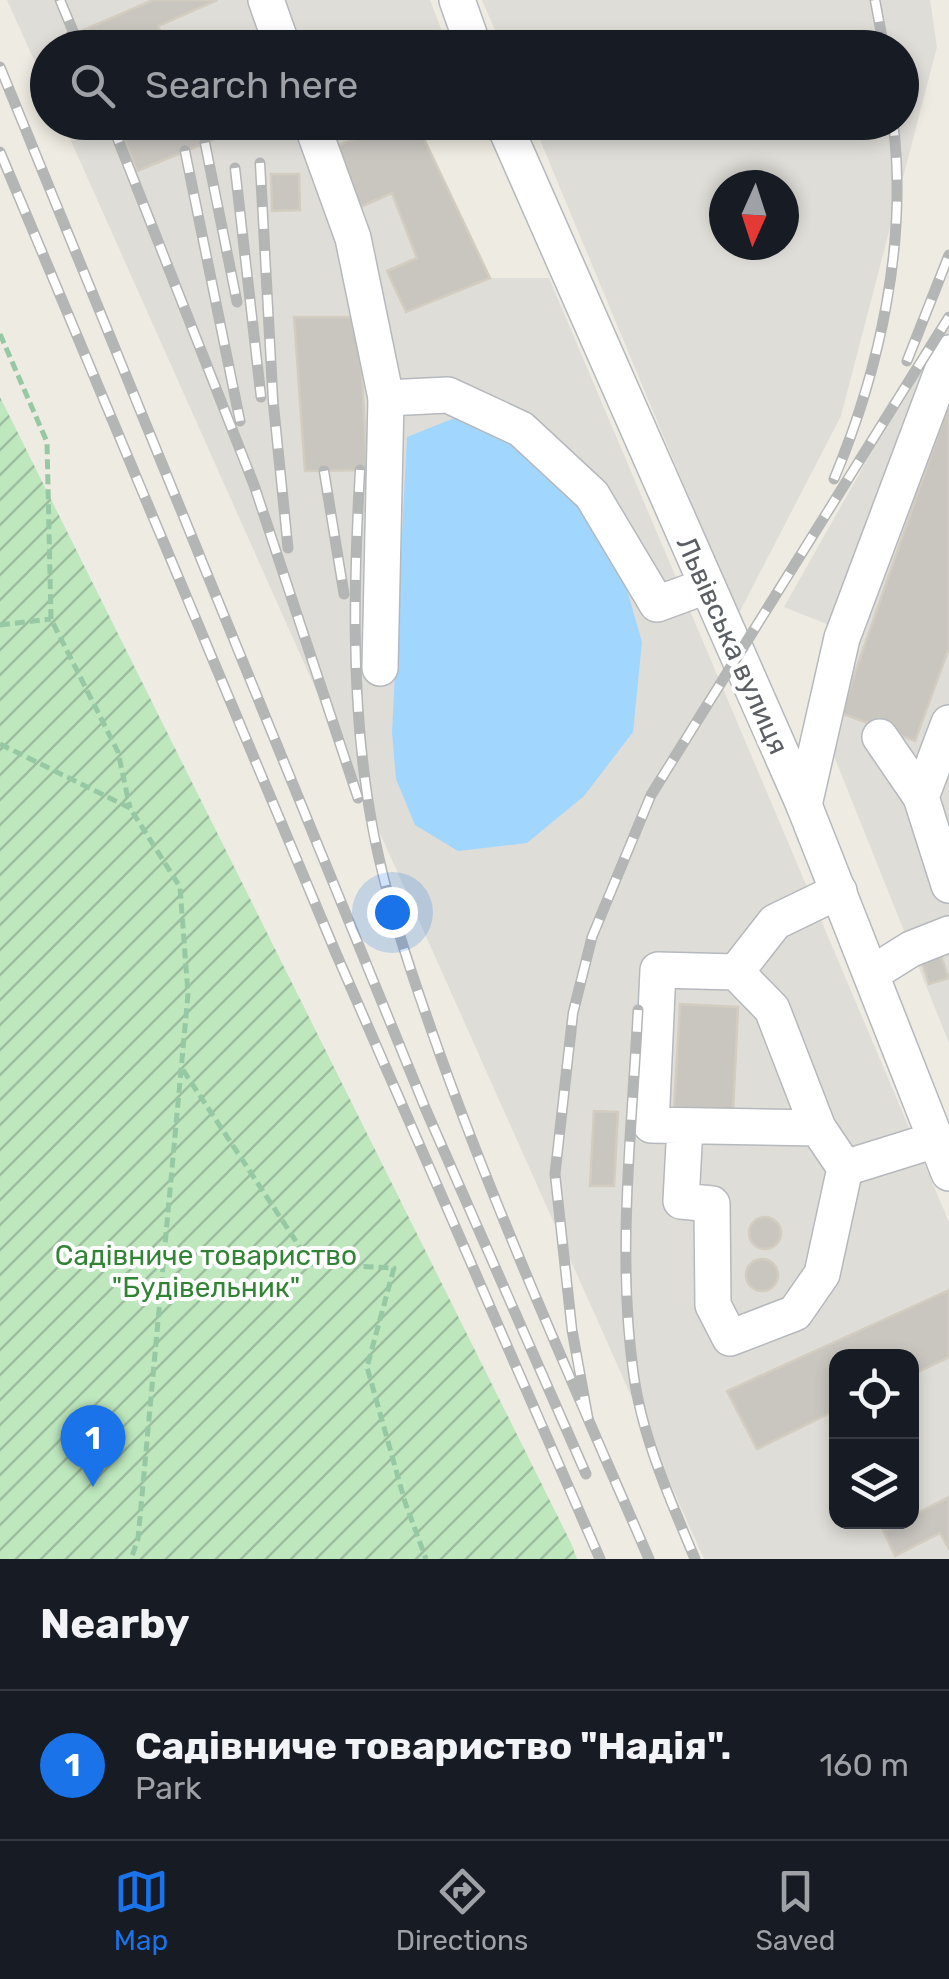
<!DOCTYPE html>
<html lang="en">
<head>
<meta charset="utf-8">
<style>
  body { margin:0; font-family:Rubik,sans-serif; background:#20242c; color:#f1f3f6 }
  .controls { position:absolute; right:30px; bottom:30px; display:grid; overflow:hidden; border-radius:20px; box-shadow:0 5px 15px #0003 }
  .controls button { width:90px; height:90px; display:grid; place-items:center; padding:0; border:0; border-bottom:2px solid #363941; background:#171b24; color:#f1f3f6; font:50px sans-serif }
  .compass { position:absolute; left:709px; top:170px; width:90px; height:90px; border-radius:50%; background:#171b24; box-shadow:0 5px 15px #0003; rotate:183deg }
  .you { position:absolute; left:392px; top:912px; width:35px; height:35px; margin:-25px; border:8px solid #fff; border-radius:50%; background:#1a73e8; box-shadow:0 0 0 15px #1a73e833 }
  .badge { display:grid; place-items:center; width:65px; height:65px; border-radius:50%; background:#1a73e8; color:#fff; font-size:32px; font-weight:700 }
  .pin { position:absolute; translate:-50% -82px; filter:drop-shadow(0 2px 5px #0008) }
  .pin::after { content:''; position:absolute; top:52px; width:35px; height:30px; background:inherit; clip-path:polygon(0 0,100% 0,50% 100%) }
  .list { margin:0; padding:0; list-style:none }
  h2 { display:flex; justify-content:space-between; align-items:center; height:130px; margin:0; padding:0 40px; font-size:42px }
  h2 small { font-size:32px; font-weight:400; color:#9ea1a6 }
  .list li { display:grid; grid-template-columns:65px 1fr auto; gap:30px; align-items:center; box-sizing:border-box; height:150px; padding:0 40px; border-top:2px solid #363941 }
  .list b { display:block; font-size:38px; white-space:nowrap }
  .list p { margin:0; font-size:32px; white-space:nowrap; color:#9ea1a6 }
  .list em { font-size:32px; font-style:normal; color:#9ea1a6 }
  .icon { flex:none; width:55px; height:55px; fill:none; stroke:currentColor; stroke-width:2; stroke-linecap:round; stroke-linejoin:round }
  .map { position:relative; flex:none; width:949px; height:1559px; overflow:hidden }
  .search { position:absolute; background:#171b24; box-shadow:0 5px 15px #0003; left:30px; right:30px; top:30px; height:110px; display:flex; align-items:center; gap:25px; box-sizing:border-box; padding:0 35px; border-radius:55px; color:#9ea1a6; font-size:38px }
  .sheet { height:280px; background:#171b24 }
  nav { display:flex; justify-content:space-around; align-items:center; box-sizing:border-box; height:140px; border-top:2px solid #363941; background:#171b24; font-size:28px; color:#9ea1a6 }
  nav a { display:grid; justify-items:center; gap:5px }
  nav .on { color:#1a73e8 }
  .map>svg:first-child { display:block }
</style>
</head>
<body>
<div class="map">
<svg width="949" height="1559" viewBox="0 0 949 1559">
  <defs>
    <pattern id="garden-furrows" width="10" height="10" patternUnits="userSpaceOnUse" patternTransform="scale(2.5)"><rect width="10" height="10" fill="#bee7be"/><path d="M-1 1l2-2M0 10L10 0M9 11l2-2" fill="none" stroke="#9dbe9e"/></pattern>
  </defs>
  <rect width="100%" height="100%" fill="#eeebe2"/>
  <g fill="#dfddd7" fill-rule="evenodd">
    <path d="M7,0H430L448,47L48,48L47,89Z"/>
    <path d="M482,0H930L937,47L841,416L738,615L533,123L902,122V48L502,47ZM724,185H784V245H724Z"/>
    <path d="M63,123H416L490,278H549L949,1222V1559H704ZM836,1356H912V1522H836Z"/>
    <path d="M949,315V1043L828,741L859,637L784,607Z"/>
  </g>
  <path fill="url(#garden-furrows)" d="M0,397L571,1543L577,1559H0Z"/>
  <path fill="#a1d6ff" d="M462,415L531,450L585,504L623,576L642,642L633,732L584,796L527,843L458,851L415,825L396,779L392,733L407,437Z"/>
  <g fill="#c9c6c0" stroke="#d3cdc1" stroke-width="2.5">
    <path d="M153,0H217L158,26L169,48H86L79,32Z"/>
    <path d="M117,122H206L215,139L137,171Z"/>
    <path d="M398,122H416L490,278L406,312L387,271L417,258L392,193L356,209L329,149Z"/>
    <path d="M271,174H299L300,210L272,211Z"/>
    <path d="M294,317H359L367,470L305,471Z"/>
    <path d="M949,403V648L915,741L841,713Z"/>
    <path d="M939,951L949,978L929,984L920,957Z"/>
    <path d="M680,1004L738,1007L733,1113L674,1109Z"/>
    <path d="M594,1111L618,1112L614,1186H590Z"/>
    <circle cx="765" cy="1233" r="16"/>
    <circle cx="762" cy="1275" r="16"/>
    <path d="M949,1290V1357L912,1375V1356H836V1410L757,1449L727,1391Z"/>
    <path d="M949,1497V1549L940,1533L895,1556L883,1530L912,1522V1516Z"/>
  </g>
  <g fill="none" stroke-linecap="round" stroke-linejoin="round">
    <g stroke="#b5b9bd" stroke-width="38">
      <g id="minor">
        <path d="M266,0L283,48"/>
        <path d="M457,0L474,48"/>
        <path d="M311,122L353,238L386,398"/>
        <path d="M503,122L804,805L949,1173"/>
        <path d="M380,668L386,398L448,395L521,429L592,495L657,604L706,586"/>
        <path d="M949,723L921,797L949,885"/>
        <path d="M880,737L921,797"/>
        <path d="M804,805L842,638L949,353"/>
        <path d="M736,972L775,922L839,891"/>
        <path d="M871,974L911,949L949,934"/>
        <path d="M685,1126L681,1201L712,1204L713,1305L730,1338L795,1313L822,1274L845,1168L818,1128L772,1009L736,972L658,970L651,1125L818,1128"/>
        <path d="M845,1168L935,1140"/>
      </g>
    </g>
    <g stroke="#97c8a4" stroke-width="5" stroke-dasharray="10 5" stroke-linecap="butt">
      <path d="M310,35L333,48"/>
      <path d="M0,334L47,442L51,619L118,752L130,808"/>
      <path d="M0,625L51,619"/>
      <path d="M0,744L130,808L180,887L188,994L138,1539L131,1559"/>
      <path d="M183,1070L311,1264L394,1268L367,1367L405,1502L426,1559"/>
    </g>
    <use href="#minor" stroke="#fff" stroke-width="35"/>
    <g stroke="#b4b5b5" stroke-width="11">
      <g id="rail">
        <path d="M60,0L80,48"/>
        <path d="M875,0L884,48"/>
        <path d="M0,67L426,1110L586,1474"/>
        <path d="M111,122L254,485L358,798"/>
        <path d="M205,143L237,302"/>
        <path d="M185,151L240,421"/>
        <path d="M0,152L335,951L600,1559"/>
        <path d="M260,163L273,400L288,548"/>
        <path d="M235,168L261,397"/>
        <path d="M907,361L949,255"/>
        <path d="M360,470C354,578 351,687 367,794C380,886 412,976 443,1063C504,1231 578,1395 649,1559"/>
        <path d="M324,471L344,594"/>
        <path d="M834,479C880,369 908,242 893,122"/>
        <path d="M638,1010C632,1128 617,1252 633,1370C641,1435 670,1499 695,1559"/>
        <path d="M588,1418L572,1330L555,1174L573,1013L592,937L651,795L949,317"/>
      </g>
    </g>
    <use href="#rail" stroke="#fff" stroke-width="8" stroke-dasharray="22" stroke-linecap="butt"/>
  </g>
  <g text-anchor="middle" stroke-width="8" stroke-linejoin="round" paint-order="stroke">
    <g font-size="28" fill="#5b5f64" stroke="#fff">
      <text transform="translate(733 645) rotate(66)" y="10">Львівська вулиця</text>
    </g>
    <g font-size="28" fill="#328435" stroke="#fff">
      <text x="206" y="1265">Садівниче товариство<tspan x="206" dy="32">"Будівельник"</tspan></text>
    </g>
  </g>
</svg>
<div class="controls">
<button><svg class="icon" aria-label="locate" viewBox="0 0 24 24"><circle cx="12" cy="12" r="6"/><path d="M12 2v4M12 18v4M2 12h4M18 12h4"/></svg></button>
<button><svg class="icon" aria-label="layers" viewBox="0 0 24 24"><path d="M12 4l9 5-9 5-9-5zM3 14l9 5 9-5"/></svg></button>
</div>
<svg class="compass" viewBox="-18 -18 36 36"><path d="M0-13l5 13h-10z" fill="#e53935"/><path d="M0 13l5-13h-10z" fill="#9ea1a6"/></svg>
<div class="you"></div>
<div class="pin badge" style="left:93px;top:1487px">1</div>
<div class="search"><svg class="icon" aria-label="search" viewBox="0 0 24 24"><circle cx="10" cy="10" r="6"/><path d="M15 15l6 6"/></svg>Search here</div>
</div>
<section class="sheet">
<h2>Nearby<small></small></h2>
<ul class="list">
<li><span class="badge">1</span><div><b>Садівниче товариство &quot;Надія&quot;.</b><p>Park</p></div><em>160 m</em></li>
</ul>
</section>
<nav>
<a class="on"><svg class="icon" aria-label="map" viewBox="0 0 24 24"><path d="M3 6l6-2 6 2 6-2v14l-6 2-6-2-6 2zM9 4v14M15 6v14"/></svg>Map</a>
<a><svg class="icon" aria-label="directions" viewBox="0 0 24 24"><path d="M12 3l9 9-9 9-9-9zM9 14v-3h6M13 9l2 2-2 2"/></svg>Directions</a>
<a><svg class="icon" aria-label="saved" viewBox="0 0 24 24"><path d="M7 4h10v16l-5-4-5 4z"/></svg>Saved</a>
</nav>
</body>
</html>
